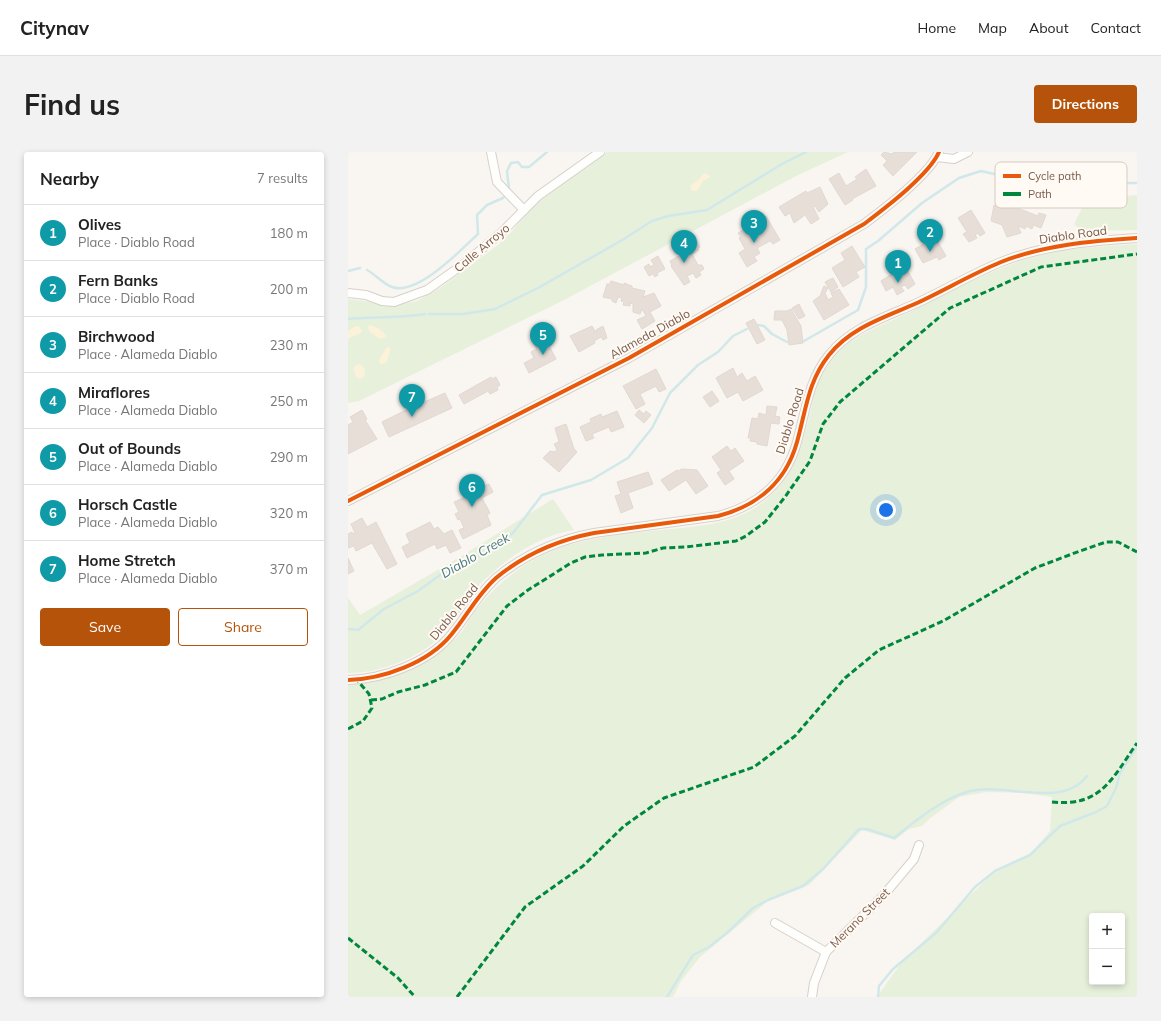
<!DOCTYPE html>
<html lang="en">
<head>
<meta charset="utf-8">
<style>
  body { margin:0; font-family:Mulish,sans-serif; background:#f2f2f2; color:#222 }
  .controls { position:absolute; right:12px; bottom:12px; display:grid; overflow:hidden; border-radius:4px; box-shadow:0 2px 6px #0003 }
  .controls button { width:36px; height:36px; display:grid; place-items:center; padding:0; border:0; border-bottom:1px solid #e0e0e0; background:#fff; color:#222; font:20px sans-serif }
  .you { position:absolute; left:538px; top:358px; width:14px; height:14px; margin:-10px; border:3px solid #fff; border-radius:50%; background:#1a73e8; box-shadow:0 0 0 6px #1a73e833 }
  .badge { display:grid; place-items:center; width:26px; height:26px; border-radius:50%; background:#b45309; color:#fff; font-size:13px; font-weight:700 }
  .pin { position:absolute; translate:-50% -33px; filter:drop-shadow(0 1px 2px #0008) }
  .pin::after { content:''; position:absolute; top:21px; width:14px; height:12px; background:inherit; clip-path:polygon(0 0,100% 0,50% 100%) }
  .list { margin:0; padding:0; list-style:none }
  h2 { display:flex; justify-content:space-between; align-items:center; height:52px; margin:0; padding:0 16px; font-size:17px }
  h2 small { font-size:13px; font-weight:400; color:#767676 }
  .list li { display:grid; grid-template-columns:26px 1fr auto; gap:12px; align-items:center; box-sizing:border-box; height:56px; padding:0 16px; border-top:1px solid #e0e0e0 }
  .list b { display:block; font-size:15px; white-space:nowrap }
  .list p { margin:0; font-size:13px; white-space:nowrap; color:#767676 }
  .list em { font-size:13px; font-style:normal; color:#767676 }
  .actions { display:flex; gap:8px; padding:12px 16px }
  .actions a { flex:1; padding:9px 0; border:1px solid #b45309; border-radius:4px; text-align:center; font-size:14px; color:#b45309 }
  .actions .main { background:#b45309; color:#fff }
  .map { position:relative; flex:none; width:789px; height:845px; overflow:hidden; border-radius:4px }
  header { display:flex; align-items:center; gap:24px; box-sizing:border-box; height:56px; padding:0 20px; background:#fff; border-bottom:1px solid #e0e0e0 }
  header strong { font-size:19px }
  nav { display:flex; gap:22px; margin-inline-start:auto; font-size:14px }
  .intro { display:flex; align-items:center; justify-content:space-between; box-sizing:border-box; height:96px; padding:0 24px }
  h1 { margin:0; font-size:28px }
  .button { padding:10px 18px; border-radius:4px; background:#b45309; color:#fff; font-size:14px; font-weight:700 }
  main { display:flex; gap:24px; padding:0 24px }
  aside { flex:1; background:#fff; border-radius:4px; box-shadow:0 2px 6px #0003 }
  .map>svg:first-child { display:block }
</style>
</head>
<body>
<header>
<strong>Citynav</strong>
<nav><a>Home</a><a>Map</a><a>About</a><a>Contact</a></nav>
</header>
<div class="intro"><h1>Find us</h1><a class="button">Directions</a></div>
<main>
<aside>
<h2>Nearby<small>7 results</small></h2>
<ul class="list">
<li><span class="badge" style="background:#0f9aa8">1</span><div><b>Olives</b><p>Place · Diablo Road</p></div><em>180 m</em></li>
<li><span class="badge" style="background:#0f9aa8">2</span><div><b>Fern Banks</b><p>Place · Diablo Road</p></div><em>200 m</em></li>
<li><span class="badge" style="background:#0f9aa8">3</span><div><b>Birchwood</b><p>Place · Alameda Diablo</p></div><em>230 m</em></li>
<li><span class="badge" style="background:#0f9aa8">4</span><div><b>Miraflores</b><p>Place · Alameda Diablo</p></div><em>250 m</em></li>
<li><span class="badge" style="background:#0f9aa8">5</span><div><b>Out of Bounds</b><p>Place · Alameda Diablo</p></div><em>290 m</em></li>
<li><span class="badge" style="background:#0f9aa8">6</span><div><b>Horsch Castle</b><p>Place · Alameda Diablo</p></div><em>320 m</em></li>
<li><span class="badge" style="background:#0f9aa8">7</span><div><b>Home Stretch</b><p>Place · Alameda Diablo</p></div><em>370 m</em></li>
</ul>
<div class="actions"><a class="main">Save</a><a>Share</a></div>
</aside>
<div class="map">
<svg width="789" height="845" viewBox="0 0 789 845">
  <rect width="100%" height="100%" fill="#f9f5f0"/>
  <g fill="#e7f0db" fill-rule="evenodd">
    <path d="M259,0H500L448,24L214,149L11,249L0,251V147L46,153L69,149L92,136L150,93L165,78L186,52Z"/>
    <path d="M789,43V78L734,79L726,72L739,47Z"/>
    <path d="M789,92V845H529L553,811L643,723L683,701L702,679L704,645L676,641L638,640L611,645L581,667L574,674L561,677L547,688L514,678L461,733L421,748L352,805L333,829L325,845H0V533C42,530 83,514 112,482C117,476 120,469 125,462C140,442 160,423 182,410C223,385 276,382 323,377C351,374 381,372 407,356C443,333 453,298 463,258C465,249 466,239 470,230C478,215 489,199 503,189C522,177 544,169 564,159C606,138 647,115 693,103C720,96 760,94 789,92ZM744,764H774V830H744Z"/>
    <path d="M205,347L226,378C193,383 160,405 136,428C123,441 114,457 104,472C83,501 35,522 0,521V446L12,463L112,405Z"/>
  </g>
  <g fill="#fbf2d9">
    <path d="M356,21L359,22L362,25L355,29L349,39H344L342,34L350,28Z"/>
    <path d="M21,173L30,176L38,183L37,186L32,187L22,180L20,177Z"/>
    <path d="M8,174L12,175L14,180L0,187V179Z"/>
    <path d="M40,195L43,197L38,211L32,212L31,208L38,196Z"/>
    <path d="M10,212L14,213L17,218L16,225L12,227L8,225L5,216Z"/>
  </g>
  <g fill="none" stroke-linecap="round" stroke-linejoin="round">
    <g stroke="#d0e8ea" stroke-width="2.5">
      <path d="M19,118C27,122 35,132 44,135C69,144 113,98 130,82L129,63L139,53L155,46L161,37L159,19L163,11L170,10L174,15H181L199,0"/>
      <path d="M0,119L12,116"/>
      <path d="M81,162H115L147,157L190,136L276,87L304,69L320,64L359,58L434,12L458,0"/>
      <path d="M0,167C26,165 50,166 77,162"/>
      <path d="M410,173L416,174L424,182L439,190"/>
      <path d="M456,189L510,158L518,135V97L530,89L574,51L611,26L633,19L724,40L770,31H789"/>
      <path d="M0,477L10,478L36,457L70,439L92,423L122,410L165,381L194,343L243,328L280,306L304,276L322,241L350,213L370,200L385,184L399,177"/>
      <path d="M319,845L345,803L361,795L380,780L405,756L420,748L455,734L475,717L511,677H519L546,686C566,670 594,647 619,640C654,629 714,658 739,624"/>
      <path d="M530,845L531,834L545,817L588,781L627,735L647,719L682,703L712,674L748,660L759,654L768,636L772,621L789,595"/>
    </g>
  </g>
  <g fill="#e6ded7" stroke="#e2d8d2">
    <path d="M536,0L544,2L546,0H569L545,24L535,13L539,9L533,3Z"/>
    <path d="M518,17L528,34L504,47L505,48L497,53L481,27L491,21L498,34L509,27L507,25Z"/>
    <path d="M472,35L480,52L471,60L467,54L465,55L471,67L463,72L457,63L446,71L442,61L437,64L431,55L458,39L459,41Z"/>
    <path d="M654,50L690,64L691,61L698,63L693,76L685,73L684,77L678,74L677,77L670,74L673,81L659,85L654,73L643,69L646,53L652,56Z"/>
    <path d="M623,58L637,81L632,84L630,81L627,83L629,86L621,90L615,82L619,80L610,66Z"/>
    <path d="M418,64L432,88L425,92L422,89L409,96L412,101L406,105L409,109L399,115L391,101L397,97L391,86L393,85L390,81L397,77L399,81L414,72L411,68Z"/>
    <path d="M587,85L598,104L591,108L589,105L575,111L567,97Z"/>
    <path d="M347,86L352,95L350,96L351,98L344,102L350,113H354L356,117L351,120L353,123L348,126L345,121L339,124L342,130L336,133L323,114L324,113L322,109L334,102L333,101L337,98L336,96L339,94L337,91Z"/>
    <path d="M504,94L517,115L508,120L511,125L495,135L484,116L497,108L493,101Z"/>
    <path d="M310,104L317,117L309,121L310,123L307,125L305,122L301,124L296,115L301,112L302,115L306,113L303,108Z"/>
    <path d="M558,116L567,132L560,137L557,133L553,135L556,139L549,143L545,135L538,139L533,129L547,120L548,122Z"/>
    <path d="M485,126L490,135L483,140L477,130Z"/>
    <path d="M263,129L276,133V131L284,134V136L297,139L295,145L306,141L313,154L302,160L307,169L294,177L289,168L298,164L294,157L292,162L285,160V152L282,151V154L275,153L276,150L273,149L274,146L270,145L268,151L264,149V147L255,145L259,132H262Z"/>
    <path d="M476,134L480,136L477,141L480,148L485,145L483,141L491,137L501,153L476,168L465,149L472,144Z"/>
    <path d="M451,152L457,164L451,167L444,156Z"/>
    <path d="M443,157L453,174L455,191L441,193L439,178L434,168H426L427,159H439Z"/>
    <path d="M406,167L417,188L409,192L398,171Z"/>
    <path d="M244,174L248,181V178L255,174L259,186L255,188L253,185L246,189L247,191L231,200L222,184Z"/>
    <path d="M198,188L208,207L181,221L176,211L186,206L183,200L189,197L187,194Z"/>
    <path d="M385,216L389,225L394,221L399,229L407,224L415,238L395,249L390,240L379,246L368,226Z"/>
    <path d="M308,217L318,237L311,240L308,234L292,242L297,252L288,257L275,234Z"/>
    <path d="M143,225L144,227L148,225L152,233L149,235L150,238L142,242L140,239L116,252L111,243Z"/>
    <path d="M364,239L371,249L362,255L355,245Z"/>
    <path d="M97,241L104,256L41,285L34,270L74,250V251Z"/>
    <path d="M419,254L429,255L427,264L432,265L431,272L423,271L419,294L409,292V290L402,289L403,286H400L404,266L410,267L411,261L418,263Z"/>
    <path d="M14,258L19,267L17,268L29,287L0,302V273L5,270L2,265Z"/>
    <path d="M291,258L296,262L298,259L303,263L296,271L287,263Z"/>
    <path d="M269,259L276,275L263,280L261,275L244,282L246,286L238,289L232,275L243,270L242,267L253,262L254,265Z"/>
    <path d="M218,272L226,297L229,300L211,320L195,306L202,299L207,300L209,297L206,292L211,290L207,276Z"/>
    <path d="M379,294L383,299L387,296L396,309L381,319L386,327L377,333L369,321L373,318L364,305Z"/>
    <path d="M334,317L349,318L360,334L348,342L338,328L321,339L313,328L329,318L330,319Z"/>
    <path d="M300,320L305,332L280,341L285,356L273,361L267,344L273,342L269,330Z"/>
    <path d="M141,332L145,340L134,346L142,361L139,363L143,373L115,387L111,378L116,376L112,367L110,368L107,362L111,360L106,350L122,343L121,338L128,334L130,337Z"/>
    <path d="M14,366L19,375L28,370L49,412L39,417L24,391L8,399L6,394L0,396V382L4,380L5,382L7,381L3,372Z"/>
    <path d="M82,370L86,377L90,375L96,382L104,378L113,396L102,401L98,393L89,397L87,392L59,406L54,395L62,391L58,382Z"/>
    <path d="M0,406L6,419L0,422Z"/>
  </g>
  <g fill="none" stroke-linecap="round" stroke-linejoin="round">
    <g stroke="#d7d1cb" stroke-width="10">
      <g id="minor">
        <path d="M143,0L149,30L176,58"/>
        <path d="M589,5L606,7L620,0"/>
        <path d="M0,141L18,143L34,149L46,150L79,138L117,111L153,81L190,44L252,0"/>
        <path d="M0,349L281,206L516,72C537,56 581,23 591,0"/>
        <path d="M0,528C35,527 80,511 103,483C119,464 129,443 148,426C177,402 210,388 246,381L370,364C409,354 438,330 449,290C458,258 460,229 481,203C503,175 538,165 569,151C597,138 624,122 653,110C696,93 743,89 789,86"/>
        <path d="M427,771L478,800"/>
        <path d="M464,845L466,831L478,800L535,744L566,707L571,693"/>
      </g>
    </g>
    <use href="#minor" stroke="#fefefd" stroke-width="8"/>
    <g stroke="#00873e" stroke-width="3" stroke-dasharray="6 3" stroke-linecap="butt">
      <path d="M23,548L34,547L50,540L77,533L108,520L159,454L180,438L223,411L237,405L254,403L298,401L315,396L338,395L388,389L398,384L417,370L437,345L462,309L475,272L492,250L602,156L693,115L789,102"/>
      <path d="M0,577L15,569L24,556L21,542L9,528"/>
      <path d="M704,650C753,655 764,627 789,591"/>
      <path d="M0,786L50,826L67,845"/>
      <path d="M109,845L177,755L235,714L276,674L316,646L406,615L447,584L497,526L531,498L595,469L687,416L732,399L758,390H770L789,400"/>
    </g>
    <g stroke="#fffaf3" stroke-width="6">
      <g id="cycleway">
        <path d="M0,349L281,206L516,72C537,56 581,23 591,0"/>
        <path d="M0,528C35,527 80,511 103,483C119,464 129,443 148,426C177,402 210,388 246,381L370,364C409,354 438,330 449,290C458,258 460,229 481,203C503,175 538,165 569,151C597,138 624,122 653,110C696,93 743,89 789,86"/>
      </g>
    </g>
    <use href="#cycleway" stroke="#e8590c" stroke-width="4"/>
  </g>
  <g text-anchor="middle" stroke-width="4" stroke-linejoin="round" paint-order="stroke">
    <g font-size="12" fill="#7a5c4d" stroke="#fffaf3">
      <text transform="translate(725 83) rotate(-8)" y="4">Diablo Road</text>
      <text transform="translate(134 96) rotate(-40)" y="4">Calle Arroyo</text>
      <text transform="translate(302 182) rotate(-29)" y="4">Alameda Diablo</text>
      <text transform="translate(442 269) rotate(-73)" y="4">Diablo Road</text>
      <text transform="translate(106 460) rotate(-51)" y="4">Diablo Road</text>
      <text transform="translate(512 766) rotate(-45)" y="4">Merano Street</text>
    </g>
    <g font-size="13" font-style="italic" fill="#437c86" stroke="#fffaf3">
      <text transform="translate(127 403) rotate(-30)" y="5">Diablo Creek</text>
    </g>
  </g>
  <rect x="647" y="10" width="132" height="46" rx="6" fill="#fffaf3" stroke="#d7cbc1" stroke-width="1"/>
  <rect x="655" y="22" width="18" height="4" fill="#e8590c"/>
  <rect x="655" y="40" width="18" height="4" fill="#00873e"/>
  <g font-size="11" fill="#7a5c4d">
    <text x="680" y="28">Cycle path</text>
    <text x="680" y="46">Path</text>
  </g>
</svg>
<div class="controls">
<button>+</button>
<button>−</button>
</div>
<div class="you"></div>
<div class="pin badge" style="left:550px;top:131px;background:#0f9aa8">1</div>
<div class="pin badge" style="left:582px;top:100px;background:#0f9aa8">2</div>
<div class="pin badge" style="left:406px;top:91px;background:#0f9aa8">3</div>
<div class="pin badge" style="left:336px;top:111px;background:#0f9aa8">4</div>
<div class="pin badge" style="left:195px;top:203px;background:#0f9aa8">5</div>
<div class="pin badge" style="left:124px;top:355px;background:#0f9aa8">6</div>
<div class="pin badge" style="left:64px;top:265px;background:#0f9aa8">7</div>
</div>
</main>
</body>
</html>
